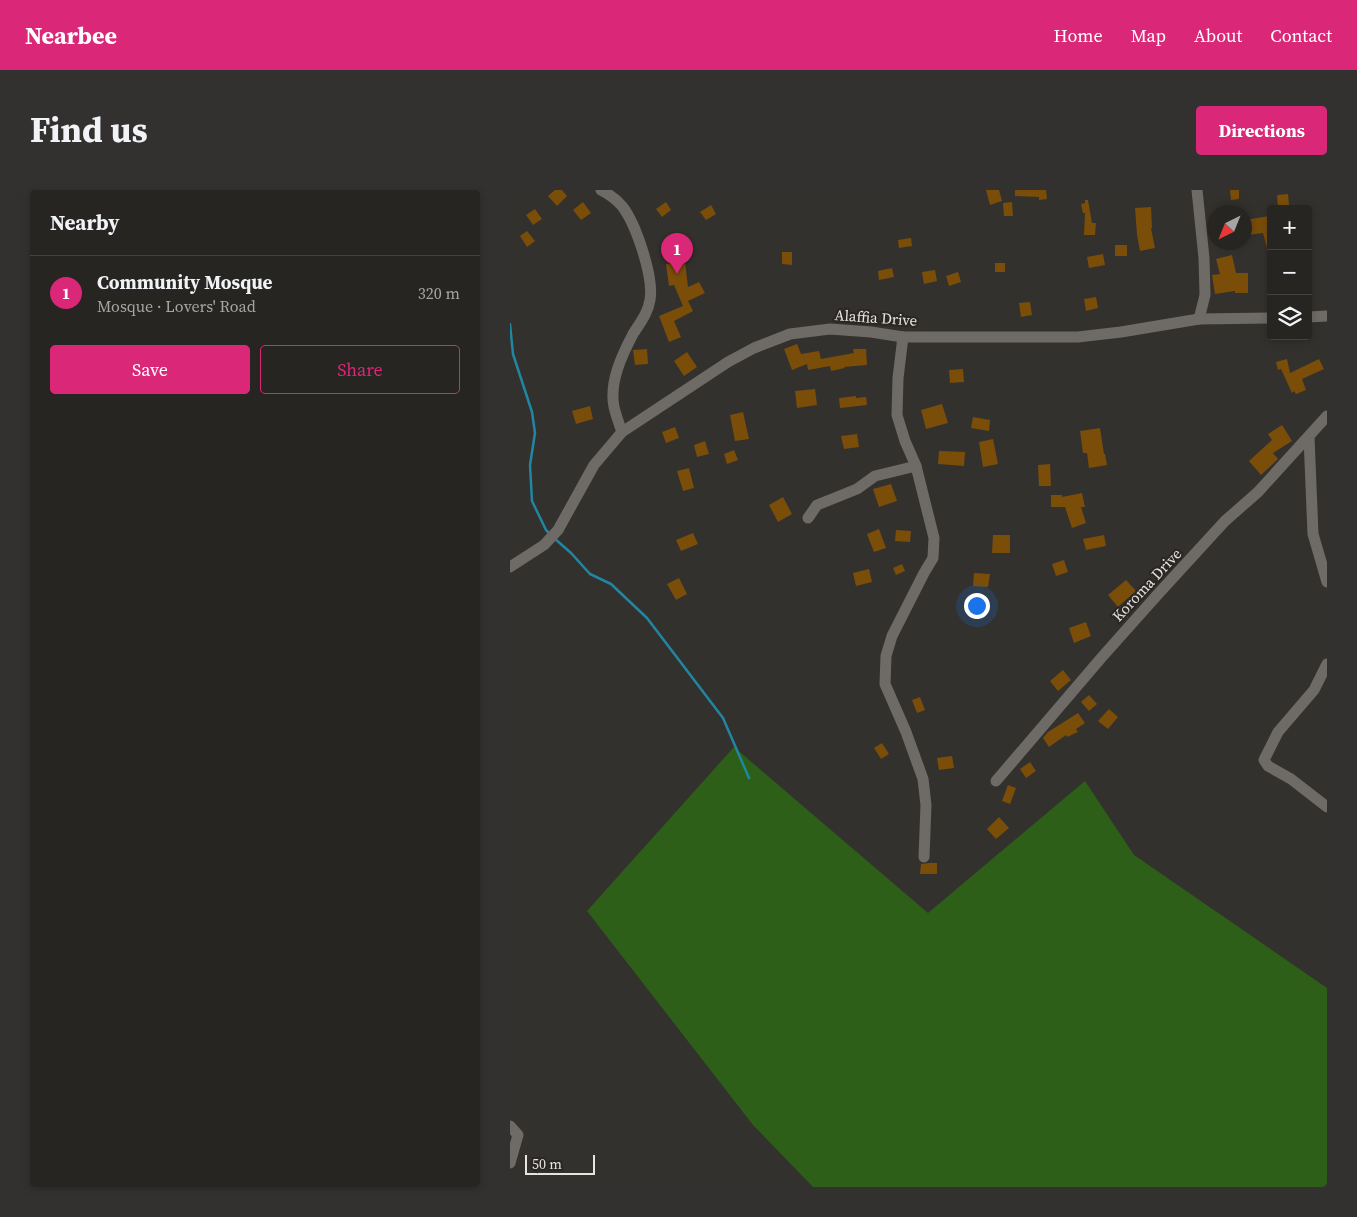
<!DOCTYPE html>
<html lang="en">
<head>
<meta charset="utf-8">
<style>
  body { margin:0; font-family:"Source Serif 4",serif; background:#32312f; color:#f1f3f6 }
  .controls { position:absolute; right:15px; top:15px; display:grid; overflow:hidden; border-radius:5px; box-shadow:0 2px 8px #0003 }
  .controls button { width:45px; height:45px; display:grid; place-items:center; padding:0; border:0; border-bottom:1px solid #424240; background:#262522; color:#f1f3f6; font:25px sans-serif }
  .compass { position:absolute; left:697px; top:15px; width:45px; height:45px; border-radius:50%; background:#262522; box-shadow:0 2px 8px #0003; rotate:223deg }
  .scale { position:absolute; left:15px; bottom:12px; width:70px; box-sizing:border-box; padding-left:5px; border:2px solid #e6e4e2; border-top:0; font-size:14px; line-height:18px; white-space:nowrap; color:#e6e4e2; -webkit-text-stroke:4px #2a2724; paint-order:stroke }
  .you { position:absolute; left:466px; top:415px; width:18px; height:18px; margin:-12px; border:4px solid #fff; border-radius:50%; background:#1a73e8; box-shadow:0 0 0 8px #1a73e833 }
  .badge { display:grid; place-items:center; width:32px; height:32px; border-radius:50%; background:#db2777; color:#fff; font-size:16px; font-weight:700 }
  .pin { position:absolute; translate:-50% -41px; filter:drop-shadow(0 1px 2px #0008) }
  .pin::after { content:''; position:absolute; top:26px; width:18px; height:15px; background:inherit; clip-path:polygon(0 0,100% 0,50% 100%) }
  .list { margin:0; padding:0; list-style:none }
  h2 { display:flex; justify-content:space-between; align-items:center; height:65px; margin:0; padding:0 20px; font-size:21px }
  h2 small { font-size:16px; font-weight:400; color:#a4a5a5 }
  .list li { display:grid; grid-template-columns:32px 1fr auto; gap:15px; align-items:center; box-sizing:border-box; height:75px; padding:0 20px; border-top:1px solid #424240 }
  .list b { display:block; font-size:19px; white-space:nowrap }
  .list p { margin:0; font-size:16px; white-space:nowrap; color:#a4a5a5 }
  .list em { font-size:16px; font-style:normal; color:#a4a5a5 }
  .actions { display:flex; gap:10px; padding:15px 20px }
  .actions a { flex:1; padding:11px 0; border:1px solid #db2777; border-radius:5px; text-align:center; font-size:18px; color:#db2777 }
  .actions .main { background:#db2777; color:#fff }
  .icon { flex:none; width:28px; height:28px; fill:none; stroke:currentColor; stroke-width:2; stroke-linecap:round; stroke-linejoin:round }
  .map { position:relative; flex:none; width:817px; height:997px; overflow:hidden; border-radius:5px }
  header { display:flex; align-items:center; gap:30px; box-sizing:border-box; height:70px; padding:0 25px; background:#db2777; color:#fff }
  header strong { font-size:24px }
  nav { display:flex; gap:28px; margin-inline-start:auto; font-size:18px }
  .intro { display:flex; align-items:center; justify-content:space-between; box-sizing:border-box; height:120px; padding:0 30px }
  h1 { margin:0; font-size:35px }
  .button { padding:12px 22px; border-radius:5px; background:#db2777; color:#fff; font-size:18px; font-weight:700 }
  main { display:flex; gap:30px; padding:0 30px }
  aside { flex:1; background:#262522; border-radius:5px; box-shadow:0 2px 8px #0003 }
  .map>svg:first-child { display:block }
</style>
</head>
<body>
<header>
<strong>Nearbee</strong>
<nav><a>Home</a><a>Map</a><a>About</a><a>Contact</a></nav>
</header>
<div class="intro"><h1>Find us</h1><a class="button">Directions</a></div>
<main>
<aside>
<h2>Nearby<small></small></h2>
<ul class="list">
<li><span class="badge">1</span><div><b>Community Mosque</b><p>Mosque · Lovers' Road</p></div><em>320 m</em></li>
</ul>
<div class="actions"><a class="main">Save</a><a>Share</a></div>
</aside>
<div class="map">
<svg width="817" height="997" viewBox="0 0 817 997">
  <rect width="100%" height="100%" fill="#33312e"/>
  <path fill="#2d5f18" d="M224,557L418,723L575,591L624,665L817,798V997H303L243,935L77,721Z"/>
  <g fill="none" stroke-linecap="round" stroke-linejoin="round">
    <g stroke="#2086a1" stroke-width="2.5">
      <path d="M0,134L3,164L22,222L25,243L20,275L22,311L36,340L40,344"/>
      <path d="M44,348L61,363L80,384L101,394L137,428L213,528L239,588"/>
    </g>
  </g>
  <g fill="#7a4d09">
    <path d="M45,0H52L57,6L47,16L38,6Z"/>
    <path d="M476,0H489L492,11L480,15Z"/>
    <path d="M505,0H536L537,9L529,10V7L505,6Z"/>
    <path d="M720,0H729V9L721,10Z"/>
    <path d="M778,4L779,15L768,17L767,5Z"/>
    <path d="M575,10H578L582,33H586L585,45H574L575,23H573L571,14L575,13Z"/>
    <path d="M73,12L81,23L71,30L63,20Z"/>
    <path d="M156,12L161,20L152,27L146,19Z"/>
    <path d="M502,12L503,26H494L493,13Z"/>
    <path d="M201,15L206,24L196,30L190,22Z"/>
    <path d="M641,17L642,38H641L645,58L630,61L627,45L625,18Z"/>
    <path d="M25,19L32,29L23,35L16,25Z"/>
    <path d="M759,26L761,62H758L753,43L738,45L735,30Z"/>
    <path d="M17,41L25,51L17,57L10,46Z"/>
    <path d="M401,48L402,56L389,58L388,50Z"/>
    <rect x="605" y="55" width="12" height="11"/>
    <path d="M272,62H282V75L272,74Z"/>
    <path d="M593,64L595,75L579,78L577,67Z"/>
    <path d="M722,65L726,83H738V103H725V101L705,104L702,85L710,84L706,69Z"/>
    <path d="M175,72L178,97L189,92L195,103L178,111L183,121L164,131L171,147L159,152L149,126L173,116L164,95L159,96L156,74Z"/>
    <rect x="485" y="73" width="10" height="9"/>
    <path d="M382,78L384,87L369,90L368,81Z"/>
    <path d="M425,80L427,91L414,94L412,82Z"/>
    <path d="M448,82L451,92L439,96L436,86Z"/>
    <path d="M586,107L588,118L576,121L574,109Z"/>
    <path d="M520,112L522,125L511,127L509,113Z"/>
    <path d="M287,154L291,164L309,161L311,169L344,163L343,159H356L357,175L334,177L335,178L321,181L320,176L298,180L297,174L282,180L274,159Z"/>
    <path d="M137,159L138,174L125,175L123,160Z"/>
    <path d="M177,162L187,177L174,186L164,171Z"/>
    <path d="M777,169L780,183L809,169L814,179L792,189L796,200L786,204L784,201L782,203L771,179L768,180L766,172Z"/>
    <path d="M453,179L454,192L440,193L439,180Z"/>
    <path d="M305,199L307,215L287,218L285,201Z"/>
    <path d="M346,206V208L356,207L357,215L330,218L329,208Z"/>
    <path d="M432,214L438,233L416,239L411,220Z"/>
    <path d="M80,216L83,229L66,234L62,221Z"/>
    <path d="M233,222L239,249L225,251L220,225Z"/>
    <path d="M463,227L480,230L479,241L461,238Z"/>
    <path d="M772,235L782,251L763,263L768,269L751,285L739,271L762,250L758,244Z"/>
    <path d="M165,237L169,248L156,253L152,242Z"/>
    <path d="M590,238L594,264H595L597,275L579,278L577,263H573L570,241Z"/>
    <path d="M347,244L349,257L334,259L331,246Z"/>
    <path d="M483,249L488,274L473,277L469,252Z"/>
    <path d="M195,251L199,264L187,267L184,255Z"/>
    <path d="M224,260L228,270L217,274L214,264Z"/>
    <path d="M429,261L455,262L454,276L428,274Z"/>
    <path d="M540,274L541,296H529L528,275Z"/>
    <path d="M179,278L184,298L173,301L167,281Z"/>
    <path d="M381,294L387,311L369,317L363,299Z"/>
    <path d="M572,303L575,317H571L576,333L562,338L555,317H541V305H552V307Z"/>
    <path d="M273,307L282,324L268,332L259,315Z"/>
    <path d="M369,339L376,358L364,362L357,344Z"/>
    <path d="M386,340L401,341L400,352L385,351Z"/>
    <path d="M183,343L188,354L171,361L166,350Z"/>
    <path d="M483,345H500V363H482Z"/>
    <path d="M594,345L596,356L576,360L573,349Z"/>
    <path d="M554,370L558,382L546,386L542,374Z"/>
    <path d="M392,374L395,381L386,385L383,378Z"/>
    <path d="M359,379L362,392L346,396L343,383Z"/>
    <path d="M464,383L480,384L478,397L463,396Z"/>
    <path d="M169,388L177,404L166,410L157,394Z"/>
    <path d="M616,390L626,401L608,417L598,405Z"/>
    <path d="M611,417L618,427L612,431L605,421Z"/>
    <path d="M576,432L581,446L564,453L559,438Z"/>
    <path d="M553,480L561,490L548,501L540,491Z"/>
    <path d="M579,505L587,514L579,521L571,512Z"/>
    <path d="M410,507L415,520L407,523L402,510Z"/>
    <path d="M599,519L608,527L598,539L588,531Z"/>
    <path d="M568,523L575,533L566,539L568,542L557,547L556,545L539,557L533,548L538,542Z"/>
    <path d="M372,553L379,564L371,569L364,558Z"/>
    <path d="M442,566L444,578L429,580L427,568Z"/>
    <path d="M520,572L526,581L516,588L510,579Z"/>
    <path d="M498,595L506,598L500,614L492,611Z"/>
    <path d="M489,627L499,638L486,649L477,639Z"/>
    <path d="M419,673H427V684H410L411,674Z"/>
  </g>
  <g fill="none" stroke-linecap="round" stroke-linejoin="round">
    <g stroke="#6e6b67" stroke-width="11">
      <path d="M91,0C99,4 106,9 112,16C126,34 144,87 140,110C138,123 130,133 123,144C112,165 99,192 104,217C106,225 109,234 112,242"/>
      <path d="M687,0L694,68L695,105L689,129"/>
      <path d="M798,127L817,126"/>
      <path d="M393,147L388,188L387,225L395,251L406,276L424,348L423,368L414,383L382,446L376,466L375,494L396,542L413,589L416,615L414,667"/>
      <path d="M799,247L803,344L817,392"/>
      <path d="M298,328L307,315L347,299L365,286L406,276"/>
      <path d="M0,377L34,355L48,340L84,275L112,242L218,172L244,158L280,144L320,139L361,142L393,147H568L611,142L689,129L761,128"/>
      <path d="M817,474L804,500L768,542L754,570L758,576L781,589L817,617"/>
      <path d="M486,591L592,467L649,403L715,331L748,302L817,226"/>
      <path d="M0,936L8,945L0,973"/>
    </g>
  </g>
  <g text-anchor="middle" stroke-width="4.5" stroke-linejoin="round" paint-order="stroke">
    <g font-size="15" fill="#e6e4e2" stroke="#2a2724">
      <text transform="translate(366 128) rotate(4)" y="5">Alaffia Drive</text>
      <text transform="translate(637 395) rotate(-47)" y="5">Koroma Drive</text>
    </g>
  </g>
</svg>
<div class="controls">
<button>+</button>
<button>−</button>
<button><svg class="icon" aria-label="layers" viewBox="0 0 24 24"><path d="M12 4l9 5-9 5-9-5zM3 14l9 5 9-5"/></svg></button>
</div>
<svg class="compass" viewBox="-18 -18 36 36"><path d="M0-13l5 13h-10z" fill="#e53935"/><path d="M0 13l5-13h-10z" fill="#a4a5a5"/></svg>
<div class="scale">50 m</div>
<div class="you"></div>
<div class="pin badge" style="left:167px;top:84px">1</div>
</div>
</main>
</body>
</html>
